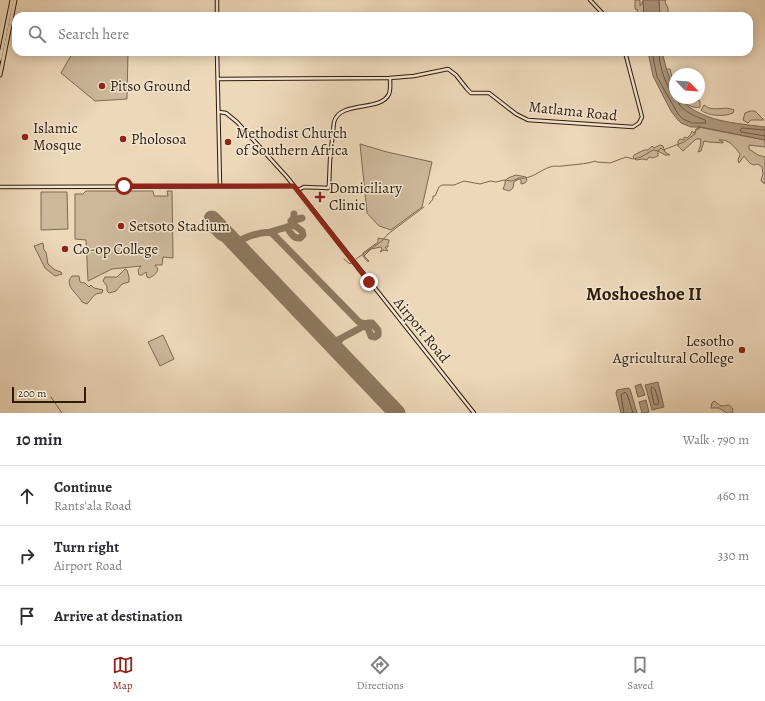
<!DOCTYPE html>
<html lang="en">
<head>
<meta charset="utf-8">
<style>
  body { margin:0; font-family:Alegreya,serif; background:#f2f2f3; color:#2b2b33 }
  .compass { position:absolute; left:669px; top:68px; width:36px; height:36px; border-radius:50%; background:#fff; box-shadow:0 2px 10px #0003; rotate:115deg }
  .scale { position:absolute; left:12px; bottom:10px; width:74px; box-sizing:border-box; padding-left:4px; border:2px solid #301a07; border-top:0; font-size:11px; line-height:14px; white-space:nowrap; color:#301a07; -webkit-text-stroke:3px #f3e6d2; paint-order:stroke }
  .stop { position:absolute; width:12px; height:12px; margin:-9px; border:3px solid #8f2418; border-radius:50%; background:#fff }
  .stop.end { background:#8f2418; border-color:#fff; box-shadow:0 1px 4px #0008 }
  .list { margin:0; padding:0; list-style:none }
  h2 { display:flex; justify-content:space-between; align-items:center; height:52px; margin:0; padding:0 16px; font-size:17px }
  h2 small { font-size:13px; font-weight:400; color:#7c7c81 }
  .list li { display:grid; grid-template-columns:26px 1fr auto; gap:12px; align-items:center; box-sizing:border-box; height:60px; padding:0 16px; border-top:1px solid #e1e1e2 }
  .list b { display:block; font-size:15px; white-space:nowrap }
  .list p { margin:0; font-size:13px; white-space:nowrap; color:#7c7c81 }
  .list em { font-size:13px; font-style:normal; color:#7c7c81 }
  .icon { flex:none; width:22px; height:22px; fill:none; stroke:currentColor; stroke-width:2; stroke-linecap:round; stroke-linejoin:round }
  .map { position:relative; flex:none; width:765px; height:413px; overflow:hidden }
  .search { position:absolute; background:#fff; box-shadow:0 2px 10px #0003; left:12px; right:12px; top:12px; height:44px; display:flex; align-items:center; gap:10px; box-sizing:border-box; padding:0 14px; border-radius:12px; color:#7c7c81; font-size:15px }
  .sheet { height:232px; background:#fff }
  nav { display:flex; justify-content:space-around; align-items:center; box-sizing:border-box; height:56px; border-top:1px solid #e1e1e2; background:#fff; font-size:11px; color:#7c7c81 }
  nav a { display:grid; justify-items:center; gap:2px }
  nav .on { color:#8f2418 }
  .map>svg:first-child { display:block }
</style>
</head>
<body>
<div class="map">
<svg width="765" height="413" viewBox="0 0 765 413">
  <rect width="100%" height="100%" fill="#edd8ba"/>
  <filter id="stains"><feTurbulence type="fractalNoise" baseFrequency=".005" numOctaves="4"/><feColorMatrix values="0 0 0 0 .2 0 0 0 0 .09 0 0 0 0 .02 0 0 0 .5 -.17"/></filter>
  <radialGradient id="worn" r=".72"><stop offset=".6" stop-color="#630" stop-opacity="0"/><stop offset="1" stop-color="#630" stop-opacity=".3"/></radialGradient>
  <g fill="#cdb89c" stroke="#7e6952">
    <path d="M635,0H640V6L641,4L643,1L644,16H637V11L638,10L635,9Z"/>
    <path d="M659,0H666L665,2L668,8V16H660Z"/>
    <path d="M73,52H128L127,99L95,101L61,73Z"/>
    <path d="M666,69H670L672,77L675,79V91Z"/>
    <path d="M679,98H694L700,101V107C692,109 684,103 679,98Z"/>
    <path d="M704,105C713,113 724,105 734,110L733,113C725,117 707,116 701,110Z"/>
    <path d="M750,111H755L764,120H751L748,123L743,120L745,113Z"/>
    <path d="M698,127L765,140V147L749,145V149L758,155L765,157V184L762,182L761,180L763,174L762,167L758,164C751,167 748,161 744,156L739,163L738,160L740,154C734,146 729,139 719,140L723,142V143C716,142 711,143 704,141L701,151L698,152L700,147L701,139H696L683,151L678,146V141L680,139L684,140V137L687,138L691,134L692,131L694,133Z"/>
    <path d="M360,144L387,152L432,162L422,207L391,230L379,226L367,213Z"/>
    <path d="M660,145L663,146L665,152L670,155H665L658,151V156L653,158L649,157L647,160L643,159L636,160L633,157L634,155L644,150H648L652,146L654,148Z"/>
    <path d="M516,175L526,177L527,180L525,183L521,184V180L519,179L514,182L513,188L509,191L503,189L505,184V181L508,178Z"/>
    <path d="M86,191H153L154,196H168L167,191H172L173,258L163,257L162,265H155L158,269C157,274 153,276 149,278L147,277L146,272L142,275H139L138,270L141,266L112,269L88,281L86,240L75,239V194H83Z"/>
    <path d="M41,192H67L68,229L41,230Z"/>
    <path d="M378,238L389,240V242L388,243V247H385L388,251L384,250L380,252L382,249L381,247L371,249L364,256L369,261L368,262L363,256V253L378,242Z"/>
    <path d="M43,243L44,250L46,252L48,264L55,270L61,272L62,274L55,276L45,268L34,246Z"/>
    <path d="M125,269L127,270L129,277V282L122,284L116,291L109,293L107,291V286L103,281L105,277H117Z"/>
    <path d="M72,276H79L80,282L85,283L89,287L91,285L94,288L103,290L102,293C93,293 93,298 87,304L82,302C78,294 63,285 72,276Z"/>
    <path d="M163,335L174,359L160,366L148,342Z"/>
    <path d="M714,401C717,402 719,406 722,406C728,406 729,402 733,410L732,413H727L719,408H711L712,403Z"/>
  </g>
  <g fill="#ad977d" stroke="#7b654e">
    <path d="M643,0H659L660,16H644Z"/>
    <path d="M648,52H662L667,71L675,91V98H679C701,122 735,123 765,127V140L701,127H691L681,123L678,120L671,111L653,76Z"/>
    <path d="M658,382L664,407L652,410L645,385Z"/>
    <path d="M641,384L645,395L638,397L635,386Z"/>
    <path d="M628,388L630,389L637,413H621L616,393L617,390Z"/>
    <path d="M646,400L649,412L642,413L639,402Z"/>
  </g>
  <g fill="none" stroke-linecap="round" stroke-linejoin="round">
    <g stroke="#6e5842" stroke-width="1">
      <path d="M652,52L657,77L678,114L683,119L692,123H706L705,120C695,116 678,110 677,98"/>
      <path d="M659,52C659,65 664,79 670,90L675,92"/>
      <path d="M765,130L742,128L740,130L741,132L765,136"/>
      <path d="M652,387L655,389L659,403L657,405L654,404L651,390Z"/>
      <path d="M624,413L621,395L625,392L627,394L633,413"/>
    </g>
    <g stroke="#7b654e" stroke-width="1">
      <path d="M429,204L433,199V196H435L439,187L442,185H454L464,181L480,184L490,181L496,182L504,180L512,181L519,178C531,180 540,170 550,167C555,165 558,167 562,166C570,165 588,164 595,161L597,162L610,163L626,157L633,159L641,157L653,150L658,151L661,148L663,150L684,142L695,134L696,129H699V126"/>
      <path d="M344,259L350,264L351,263"/>
      <path d="M356,259L382,241L388,234L424,207"/>
      <path d="M51,397L62,413"/>
    </g>
    <g stroke="#8e7960" stroke-width="7">
      <path d="M294,214V218L291,221L302,218"/>
      <path d="M223,231L219,222L214,220L211,222L210,227L219,236L235,244"/>
      <path d="M270,232L294,225L302,231L303,235L300,238C293,239 290,232 287,227"/>
      <path d="M241,250L240,244L243,239C252,235 263,231 272,233L359,322L366,324"/>
      <path d="M326,339L331,341H336L364,326L368,328L371,336L375,337L378,335V330L372,323H368L363,326"/>
      <path d="M338,351L337,344L340,340"/>
    </g>
    <path stroke="#8e7960" stroke-width="17" d="M212,219L397,413"/>
    <g stroke="#301a07" stroke-width="4.5">
      <g id="secondary">
        <path d="M590,0L605,16"/>
        <path d="M217,16V0"/>
        <path d="M217,52L220,186"/>
        <path d="M218,79L390,78L414,76L448,69L456,75L467,89L471,93H489L516,114L528,120L633,127L639,123L642,117L625,52"/>
        <path d="M219,112L226,113L237,122L287,177L474,413"/>
        <path d="M0,187L294,186"/>
        <path d="M298,190L304,187L328,188L329,185L330,160L334,122C340,100 381,112 389,94C391,89 390,83 390,78"/>
      </g>
    </g>
    <g stroke="#301a07" stroke-width="5">
      <g id="primary">
        <path d="M0,59L12,0"/>
        <path d="M0,75L15,0"/>
      </g>
    </g>
    <use href="#secondary" stroke="#f3e6d2" stroke-width="2.5"/>
    <use href="#primary" stroke="#edd8ba" stroke-width="3"/>
  </g>
  <g fill="none" stroke-linecap="round" stroke-linejoin="round">
    <path stroke="#8f2418" stroke-width="5" d="M124,186H294L369,282"/>
  </g>
  <g fill="#8f2418" stroke="#f3e6d2" stroke-width="1.5">
    <circle cx="102" cy="86" r="4"/>
    <circle cx="25" cy="137" r="4"/>
    <circle cx="123" cy="139" r="4"/>
    <circle cx="228" cy="142" r="4"/>
    <path d="M318 191h4v4h4v4h-4v4h-4v-4h-4v-4h4z"/>
    <circle cx="121" cy="226" r="4"/>
    <circle cx="65" cy="249" r="4"/>
    <circle cx="742" cy="350" r="4"/>
  </g>
  <g text-anchor="middle" stroke-width="3" stroke-linejoin="round" paint-order="stroke">
    <g font-size="15" fill="#301a07" stroke="#f3e6d2" text-anchor="start">
      <text x="110" y="91">Pitso Ground</text>
      <text x="33" y="133">Islamic<tspan x="33" dy="17">Mosque</tspan></text>
      <text x="236" y="138">Methodist Church<tspan x="236" dy="17">of Southern Africa</tspan></text>
      <text x="131" y="144">Pholosoa</text>
      <text x="329" y="193">Domiciliary<tspan x="329" dy="17">Clinic</tspan></text>
      <text x="129" y="231">Setsoto Stadium</text>
      <text x="73" y="254">Co-op College</text>
      <text x="734" y="346" text-anchor="end">Lesotho<tspan x="734" dy="17">Agricultural College</tspan></text>
    </g>
    <g font-size="15" fill="#301a07" stroke="#f3e6d2">
      <text transform="translate(573 111) rotate(6)" y="5">Matlama Road</text>
      <text transform="translate(422 330) rotate(51)" y="5">Airport Road</text>
    </g>
    <g font-size="19" font-weight="bold" fill="#301a07" stroke="#f3e6d2">
      <text x="644" y="300">Moshoeshoe II</text>
    </g>
  </g>
  <rect width="100%" height="100%" filter="url(#stains)"/>
  <rect width="100%" height="100%" fill="url(#worn)"/>
</svg>
<svg class="compass" viewBox="-18 -18 36 36"><path d="M0-13l5 13h-10z" fill="#e53935"/><path d="M0 13l5-13h-10z" fill="#7c7c81"/></svg>
<div class="scale">200 m</div>
<div class="stop" style="left:124px;top:186px"></div>
<div class="stop end" style="left:369px;top:282px"></div>
<div class="search"><svg class="icon" aria-label="search" viewBox="0 0 24 24"><circle cx="10" cy="10" r="6"/><path d="M15 15l6 6"/></svg>Search here</div>
</div>
<section class="sheet">
<h2>10 min<small>Walk · 790 m</small></h2>
<ul class="list">
<li><svg class="icon" aria-label="ahead" viewBox="0 0 24 24"><path d="M12 20V5M6 11l6-6 6 6"/></svg><div><b>Continue</b><p>Rants'ala Road</p></div><em>460 m</em></li>
<li><svg class="icon" aria-label="right" viewBox="0 0 24 24"><path d="M7 20v-9h11M14 6l5 5-5 5"/></svg><div><b>Turn right</b><p>Airport Road</p></div><em>330 m</em></li>
<li><svg class="icon" aria-label="arrive" viewBox="0 0 24 24"><path d="M6 21V4h12l-3 4 3 4H6"/></svg><div><b>Arrive at destination</b></div></li>
</ul>
</section>
<nav>
<a class="on"><svg class="icon" aria-label="map" viewBox="0 0 24 24"><path d="M3 6l6-2 6 2 6-2v14l-6 2-6-2-6 2zM9 4v14M15 6v14"/></svg>Map</a>
<a><svg class="icon" aria-label="directions" viewBox="0 0 24 24"><path d="M12 3l9 9-9 9-9-9zM9 14v-3h6M13 9l2 2-2 2"/></svg>Directions</a>
<a><svg class="icon" aria-label="saved" viewBox="0 0 24 24"><path d="M7 4h10v16l-5-4-5 4z"/></svg>Saved</a>
</nav>
</body>
</html>
